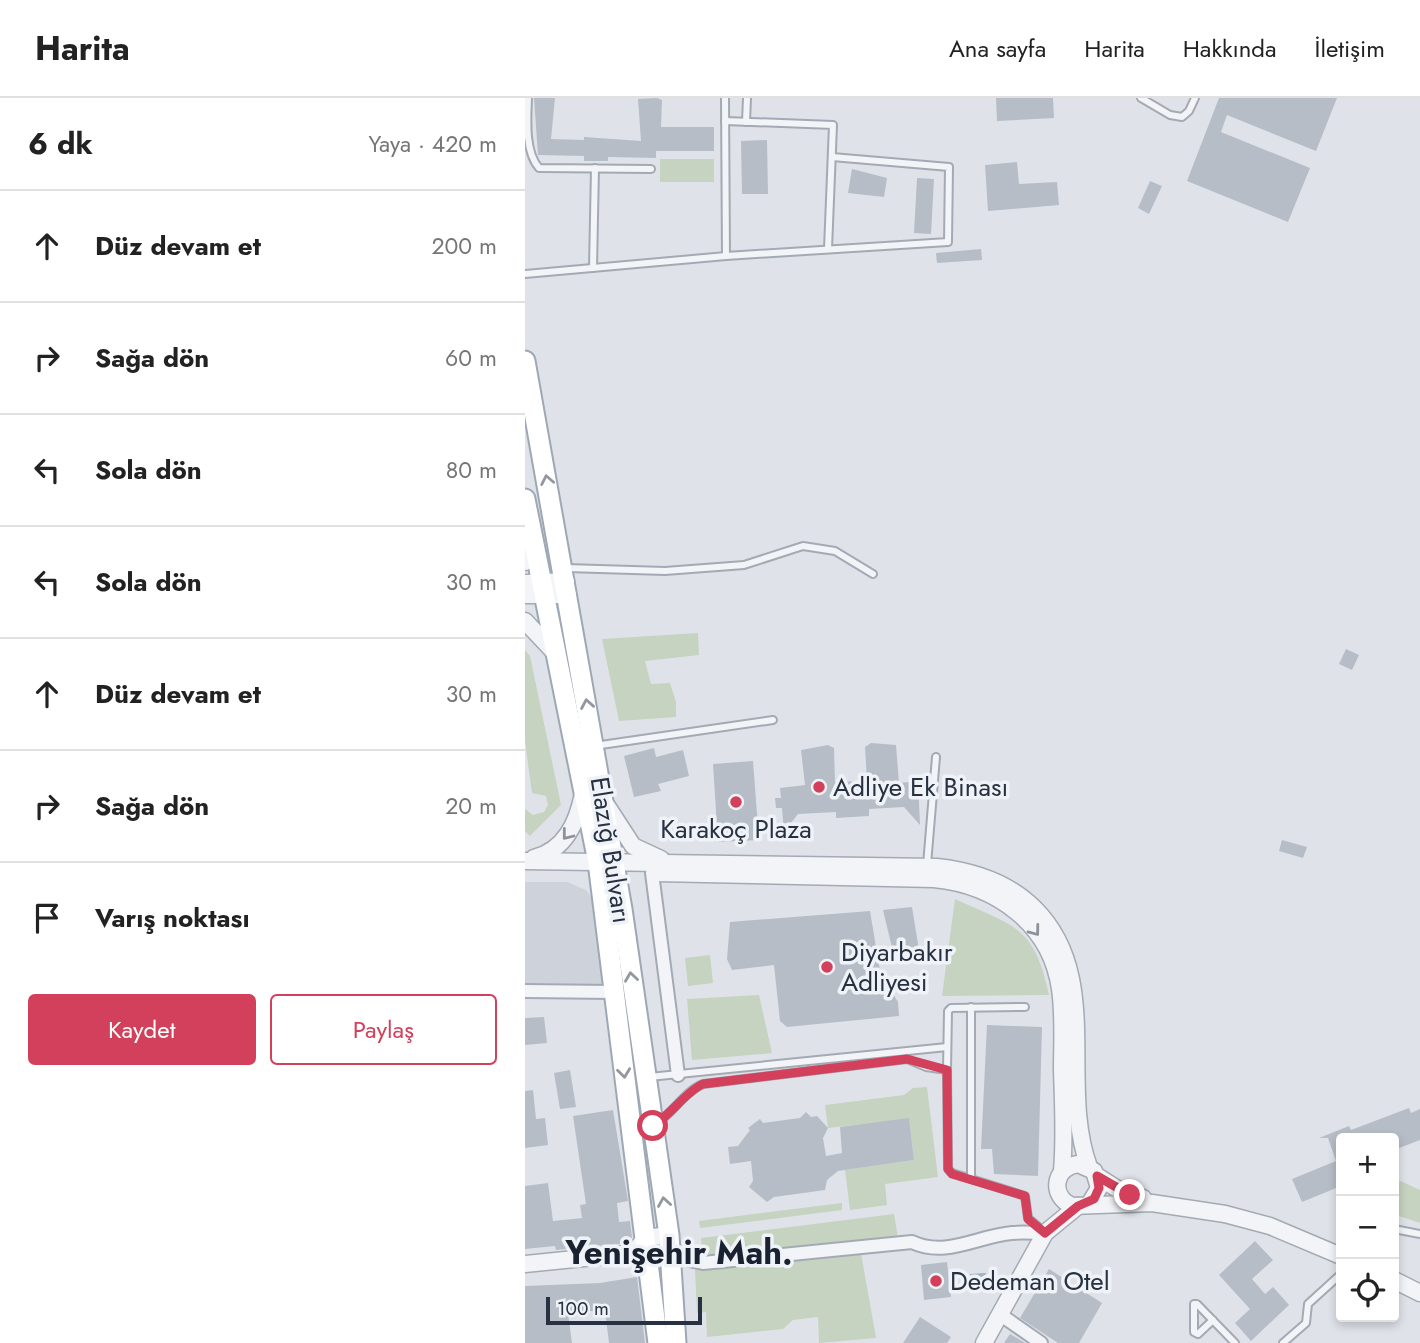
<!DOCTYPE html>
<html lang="tr">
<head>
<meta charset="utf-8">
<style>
  body { margin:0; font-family:Jost,sans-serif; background:#f6f6f6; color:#222 }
  .controls { position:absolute; right:21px; bottom:21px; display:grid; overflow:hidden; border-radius:7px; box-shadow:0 4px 10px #0003 }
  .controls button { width:63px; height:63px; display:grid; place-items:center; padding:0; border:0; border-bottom:2px solid #e0e0e0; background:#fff; color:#222; font:35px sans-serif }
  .scale { position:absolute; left:21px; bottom:18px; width:156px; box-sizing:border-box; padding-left:7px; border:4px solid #273141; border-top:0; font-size:19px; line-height:24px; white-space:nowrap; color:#273141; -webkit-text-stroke:5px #eff2f6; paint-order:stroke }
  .stop { position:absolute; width:21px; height:21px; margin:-16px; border:5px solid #d2405b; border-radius:50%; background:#fff }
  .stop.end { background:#d2405b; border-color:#fff; box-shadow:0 2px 7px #0008 }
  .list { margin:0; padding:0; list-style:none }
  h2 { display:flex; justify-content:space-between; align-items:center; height:91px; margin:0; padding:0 28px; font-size:30px }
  h2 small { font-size:23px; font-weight:400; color:#767676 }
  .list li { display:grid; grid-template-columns:46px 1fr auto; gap:21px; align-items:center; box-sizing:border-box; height:112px; padding:0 28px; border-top:2px solid #e0e0e0 }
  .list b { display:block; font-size:26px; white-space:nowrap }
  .list em { font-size:23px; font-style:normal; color:#767676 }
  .actions { display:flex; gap:14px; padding:21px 28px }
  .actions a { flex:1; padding:16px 0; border:2px solid #d2405b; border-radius:7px; text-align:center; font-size:24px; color:#d2405b }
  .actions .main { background:#d2405b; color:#fff }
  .icon { flex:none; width:38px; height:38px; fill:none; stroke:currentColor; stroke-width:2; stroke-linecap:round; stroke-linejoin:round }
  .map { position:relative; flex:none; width:895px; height:1245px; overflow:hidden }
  header { display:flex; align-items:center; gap:42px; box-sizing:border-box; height:98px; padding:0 35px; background:#fff; border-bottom:2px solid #e0e0e0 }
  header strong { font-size:33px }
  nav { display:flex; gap:38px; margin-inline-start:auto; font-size:24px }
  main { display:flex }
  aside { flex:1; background:#fff }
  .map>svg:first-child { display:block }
</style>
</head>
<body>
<header>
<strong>Harita</strong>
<nav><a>Ana sayfa</a><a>Harita</a><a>Hakkında</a><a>İletişim</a></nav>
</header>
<main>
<aside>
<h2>6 dk<small>Yaya · 420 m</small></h2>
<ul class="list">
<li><svg class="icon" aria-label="ahead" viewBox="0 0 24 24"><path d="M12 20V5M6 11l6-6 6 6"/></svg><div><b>Düz devam et</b></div><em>200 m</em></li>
<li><svg class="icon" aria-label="right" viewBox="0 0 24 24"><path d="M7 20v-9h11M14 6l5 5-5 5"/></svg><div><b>Sağa dön</b></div><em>60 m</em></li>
<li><svg class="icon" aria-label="left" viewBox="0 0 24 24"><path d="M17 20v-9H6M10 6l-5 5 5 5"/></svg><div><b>Sola dön</b></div><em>80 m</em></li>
<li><svg class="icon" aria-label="left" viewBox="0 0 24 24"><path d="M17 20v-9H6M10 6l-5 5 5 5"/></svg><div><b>Sola dön</b></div><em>30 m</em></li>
<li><svg class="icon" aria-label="ahead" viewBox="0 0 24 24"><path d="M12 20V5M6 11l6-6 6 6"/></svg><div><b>Düz devam et</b></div><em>30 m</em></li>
<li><svg class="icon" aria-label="right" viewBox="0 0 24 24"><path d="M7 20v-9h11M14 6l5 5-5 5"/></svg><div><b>Sağa dön</b></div><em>20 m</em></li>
<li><svg class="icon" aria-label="arrive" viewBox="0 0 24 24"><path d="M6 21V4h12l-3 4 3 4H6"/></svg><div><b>Varış noktası</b></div></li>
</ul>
<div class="actions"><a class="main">Kaydet</a><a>Paylaş</a></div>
</aside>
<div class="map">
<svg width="895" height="1245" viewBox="0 0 895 1245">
  <rect width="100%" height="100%" fill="#dfe3e9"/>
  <path fill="#cdd2db" d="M0,784H42L61,792L71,805L84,887L0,885Z"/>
  <g fill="#c5d3c0">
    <rect x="135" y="61" width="54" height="23"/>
    <path d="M173,535L174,557L120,563L126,586L145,585L151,604V619L94,623L77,541Z"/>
    <path d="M0,552L5,558L36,707L5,738L0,733V711L8,717L19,714L23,707L21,698L7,695L0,643Z"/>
    <path d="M430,801C490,829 509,827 524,897L417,898Z"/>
    <path d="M185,857L188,885L163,888L160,860Z"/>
    <path d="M234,897L247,955L167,962L162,901Z"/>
    <path d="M402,989L413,1079L360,1086L362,1107L325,1112L320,1072L389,1062L384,1021L303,1030L300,1007L379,997L388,990Z"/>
    <path d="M869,1080L895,1092V1125L874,1118L869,1106Z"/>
    <path d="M317,1105V1112L175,1130L174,1123Z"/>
    <path d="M369,1116L373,1140L178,1160L176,1140Z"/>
    <path d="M336,1155L351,1240L294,1245L293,1219L268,1222L258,1231L182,1239L181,1214L172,1215L170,1172Z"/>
  </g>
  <path fill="#99b2ca" d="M461,1175L457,1192L446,1193L445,1176Z"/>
  <g fill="#b6bdc6">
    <path d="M9,0H30L26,41L59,42V39L116,43L113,1L132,0L137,2L136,29H189V53H131V60L83,59V63H59V58L13,57Z"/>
    <path d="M471,0H528L529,20L472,23Z"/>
    <path d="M694,0H812L791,53L702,17L696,34L785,70L763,124L662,83Z"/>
    <path d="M242,42L243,96H217L216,43Z"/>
    <path d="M492,64L494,86L532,84L534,107L463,113L460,67Z"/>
    <path d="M327,71L362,80L359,99L323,95Z"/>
    <path d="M392,80L409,81L406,136L389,135Z"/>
    <path d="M625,83L637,88L624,116L613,110Z"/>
    <path d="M456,151L457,162L412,165L411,155Z"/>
    <path d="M821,551L834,557L827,572L814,566Z"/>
    <path d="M346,645L371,647L374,685L393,683L395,727L379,709L344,711V718L311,720V714L273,716L259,734L257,710H251L250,700H256L255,690L280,687L276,652L303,647L309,650L310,684L342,683L340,649Z"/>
    <path d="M129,650L131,659L158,652L164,678L133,686L136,693L109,699L99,658Z"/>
    <path d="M228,663L234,742L193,744L188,666Z"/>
    <path d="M757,742L782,749L778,760L754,753Z"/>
    <path d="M387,809L394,852L368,854L358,812Z"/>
    <path d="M345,813L359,897L368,896L373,904L374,918L262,929L255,923L249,867L207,872L202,861L205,824Z"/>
    <path d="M19,919L22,945L0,947V920Z"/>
    <path d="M462,927L517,929L513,1078L469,1076L467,1051H456Z"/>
    <path d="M45,972L51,1009L35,1011L29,975Z"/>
    <path d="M8,992L11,1021L20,1020L23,1047L0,1050V993Z"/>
    <path d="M884,1010L886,1015L895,1011V1042L869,1052V1040H816V1088L777,1104L767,1081L811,1063L803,1040H794L824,1028L826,1032Z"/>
    <path d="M88,1012L103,1103L92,1105L94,1124L105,1123L107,1139L103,1145L31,1152L30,1148L0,1151V1088L23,1085L28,1123L57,1120L55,1107L61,1106L48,1018Z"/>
    <path d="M281,1014L286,1019L292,1018L303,1030L298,1040L301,1058L317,1055L315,1029L384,1020L389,1062L313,1073L302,1082L300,1092L249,1099L242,1104L224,1089L228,1083L226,1063L205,1066L203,1049L213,1048L225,1032L223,1030L235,1021L238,1025L275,1020Z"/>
    <path d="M730,1143L748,1162L727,1181L740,1196L748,1189L764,1207L726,1243L710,1225L725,1211L694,1177Z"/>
    <path d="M422,1164L426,1199L399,1202L396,1167Z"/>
    <path d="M524,1171L577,1205L554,1245H533L495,1220Z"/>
    <path d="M112,1179L120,1245H84L80,1212L43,1215L47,1245H0V1188L75,1185Z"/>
    <path d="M395,1219L426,1239L422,1245H378Z"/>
    <path d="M485,1236L500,1245H479Z"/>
  </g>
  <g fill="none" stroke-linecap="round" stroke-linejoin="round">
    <g stroke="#a4aab3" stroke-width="10">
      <g id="service">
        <path d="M3,0C2,23 0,54 14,70L126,71"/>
        <path d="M200,0L201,158"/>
        <path d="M616,0L645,17L657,19L664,13L670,0"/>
        <path d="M200,23L308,27L303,151"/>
        <path d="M221,24L222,0"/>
        <path d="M68,170L70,70"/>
        <path d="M0,176L201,158L423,144L424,69L307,59"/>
        <path d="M41,470L140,473L219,467L278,448L310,453L348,476"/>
        <path d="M69,648L248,622"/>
        <path d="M402,767L411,659"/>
        <path d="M422,972L423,913L426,910L500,909"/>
        <path d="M124,979L422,949"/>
        <path d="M132,1025C149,1014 160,993 178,986L382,961L401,969L422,972L423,1071L427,1075L500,1098L503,1120L517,1132"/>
        <path d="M446,1079V909"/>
        <path d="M869,1131L895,1136"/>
        <path d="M688,1222L673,1236L669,1234V1206H672L710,1245"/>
        <path d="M758,1245L781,1225L783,1206L816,1176"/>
      </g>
    </g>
    <g stroke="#a4aab3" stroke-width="16">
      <g id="minor">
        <path d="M127,775L153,977"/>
        <path d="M0,893L89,894"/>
        <path d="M146,1158L178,1165L387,1144C421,1160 452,1138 487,1135C498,1134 509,1135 520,1135"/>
        <path d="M476,1217L516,1245"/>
      </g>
    </g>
    <g stroke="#a4aab3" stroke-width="19">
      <g id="tertiary">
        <path d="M0,464L4,437"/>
        <path d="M0,485L41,483"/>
        <path d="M0,497H43"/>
        <path d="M0,523L31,556"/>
        <path d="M82,708L108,748L136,761"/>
        <path d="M9,760C40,752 52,725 58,696"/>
        <path d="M0,763L412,769C447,773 483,784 509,810C579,879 533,985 564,1069"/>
        <path d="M132,775L409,781C472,787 526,827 535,891C539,918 537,945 537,972C538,1005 540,1040 537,1073"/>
        <path d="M572,1078L594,1092L618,1100"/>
        <path d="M565,1105L574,1090L569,1073L553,1066C528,1070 525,1098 547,1108L627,1105L700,1116L745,1128L816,1158"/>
        <path d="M144,1137L120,1140L109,1155L121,1161L146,1158"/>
        <path d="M0,1166L109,1155"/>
        <path d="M869,1182L895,1195"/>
        <path d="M459,1245L520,1135L553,1108"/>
      </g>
    </g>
    <g stroke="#9ea8b5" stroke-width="23">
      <g id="primary">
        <path d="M0,263L97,811L144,1137L151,1245"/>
        <path d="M0,401L73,764L133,1245"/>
      </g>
    </g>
    <use href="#service" stroke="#f2f4f7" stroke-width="6"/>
    <use href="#minor" stroke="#f2f4f7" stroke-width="12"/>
    <use href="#tertiary" stroke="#f2f4f7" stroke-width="16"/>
    <use href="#primary" stroke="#fff" stroke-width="19"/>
  </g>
  <defs><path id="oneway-chevron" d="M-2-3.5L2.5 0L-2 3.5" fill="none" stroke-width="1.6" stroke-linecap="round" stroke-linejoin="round" transform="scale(1.75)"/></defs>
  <g stroke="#9398a0">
    <use href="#oneway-chevron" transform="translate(22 382) rotate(-101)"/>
    <use href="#oneway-chevron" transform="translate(62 606) rotate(-100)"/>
    <use href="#oneway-chevron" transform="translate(106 879) rotate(-98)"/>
    <use href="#oneway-chevron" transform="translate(99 975) rotate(83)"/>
    <use href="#oneway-chevron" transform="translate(139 1104) rotate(-99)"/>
  </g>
  <g stroke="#8c929c">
    <use href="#oneway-chevron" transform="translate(42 737) rotate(128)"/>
    <use href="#oneway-chevron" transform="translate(510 833) rotate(53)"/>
  </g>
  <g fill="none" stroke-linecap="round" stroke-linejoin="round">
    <path stroke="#d2405b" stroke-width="9" d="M128,1028C146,1016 162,993 178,986L382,961L422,972L423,1071L427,1076L500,1098L503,1121L520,1135L553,1108L569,1101L574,1090L572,1078L605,1097"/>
  </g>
  <g fill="#d2405b" stroke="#eff2f6" stroke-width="2.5">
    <circle cx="294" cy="689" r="7"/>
    <circle cx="211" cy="704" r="7"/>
    <circle cx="302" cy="869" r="7"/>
    <circle cx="411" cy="1183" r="7"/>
  </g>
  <g text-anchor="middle" stroke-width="7" stroke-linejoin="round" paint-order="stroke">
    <g font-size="26" fill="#273141" stroke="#eff2f6" text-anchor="start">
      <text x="308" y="698">Adliye Ek Binası</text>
      <text x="211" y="740" text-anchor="middle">Karakoç Plaza</text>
      <text x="316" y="863">Diyarbakır<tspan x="316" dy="30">Adliyesi</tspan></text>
      <text x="425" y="1192">Dedeman Otel</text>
    </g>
    <g font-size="26" fill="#273141" stroke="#eff2f6">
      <text transform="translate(86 752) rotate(81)" y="9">Elazığ Bulvarı</text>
    </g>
    <g font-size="33" font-weight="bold" fill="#1a2231" stroke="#eff2f6">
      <text x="154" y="1166">Yenişehir Mah.</text>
    </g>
  </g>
</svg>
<div class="controls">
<button>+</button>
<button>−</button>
<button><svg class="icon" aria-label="locate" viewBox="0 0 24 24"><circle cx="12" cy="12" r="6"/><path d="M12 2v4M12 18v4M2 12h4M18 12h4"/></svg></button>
</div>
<div class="scale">100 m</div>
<div class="stop" style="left:128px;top:1028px"></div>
<div class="stop end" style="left:605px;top:1097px"></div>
</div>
</main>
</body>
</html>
